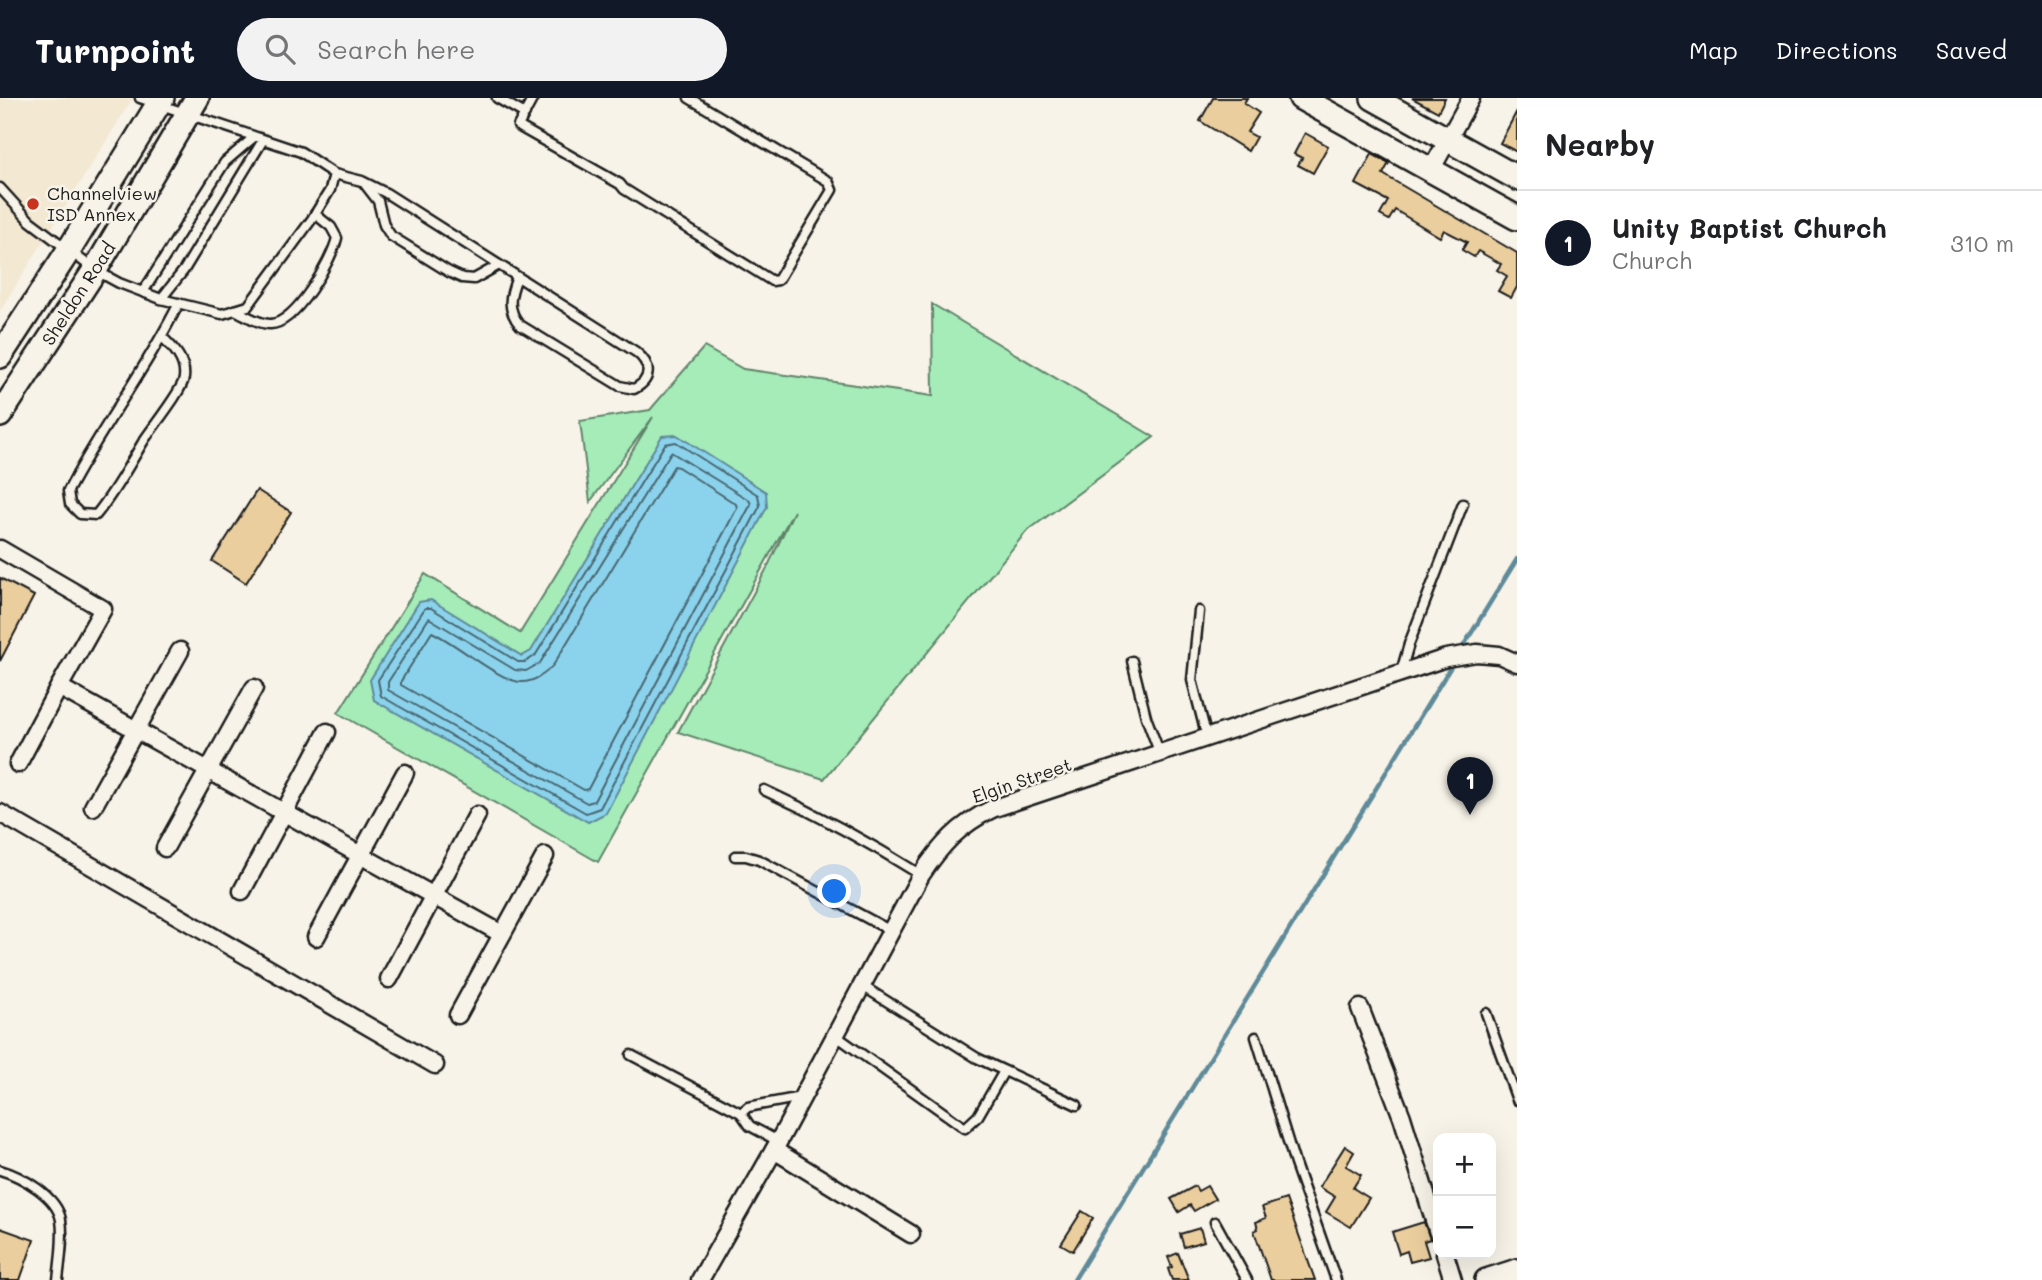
<!DOCTYPE html>
<html lang="en">
<head>
<meta charset="utf-8">
<style>
  body { margin:0; font-family:Mali,sans-serif; background:#f2f2f2; color:#202124 }
  .controls { position:absolute; right:21px; bottom:21px; display:grid; overflow:hidden; border-radius:14px; box-shadow:0 7px 28px #0002 }
  .controls button { width:63px; height:63px; display:grid; place-items:center; padding:0; border:0; border-bottom:2px solid #e0e0e0; background:#fff; color:#202124; font:35px sans-serif }
  .you { position:absolute; left:835px; top:794px; width:24px; height:24px; margin:-18px; border:5px solid #fff; border-radius:50%; background:#1a73e8; box-shadow:0 0 0 10px #1a73e833 }
  .badge { display:grid; place-items:center; width:46px; height:46px; border-radius:50%; background:#111827; color:#fff; font-size:23px; font-weight:700 }
  .pin { position:absolute; translate:-50% -58px; filter:drop-shadow(0 2px 4px #0008) }
  .pin::after { content:''; position:absolute; top:37px; width:24px; height:21px; background:inherit; clip-path:polygon(0 0,100% 0,50% 100%) }
  .list { margin:0; padding:0; list-style:none }
  h2 { display:flex; justify-content:space-between; align-items:center; height:91px; margin:0; padding:0 28px; font-size:30px }
  h2 small { font-size:23px; font-weight:400; color:#757577 }
  .list li { display:grid; grid-template-columns:46px 1fr auto; gap:21px; align-items:center; box-sizing:border-box; height:105px; padding:0 28px; border-top:2px solid #e0e0e0 }
  .list b { display:block; font-size:26px; white-space:nowrap }
  .list p { margin:0; font-size:23px; white-space:nowrap; color:#757577 }
  .list em { font-size:23px; font-style:normal; color:#757577 }
  .icon { flex:none; width:38px; height:38px; fill:none; stroke:currentColor; stroke-width:2; stroke-linecap:round; stroke-linejoin:round }
  .map { position:relative; flex:none; width:1517px; height:1182px; overflow:hidden }
  header { display:flex; align-items:center; gap:42px; box-sizing:border-box; height:98px; padding:0 35px; background:#111827; color:#fff }
  header strong { font-size:33px }
  nav { display:flex; gap:38px; margin-inline-start:auto; font-size:24px }
  .search { width:490px; height:63px; background:#f2f2f2; display:flex; align-items:center; gap:18px; box-sizing:border-box; padding:0 24px; border-radius:38px; color:#757577; font-size:26px }
  main { display:flex }
  aside { flex:1; background:#fff }
  .map>svg:first-child { display:block }
</style>
</head>
<body>
<header>
<strong>Turnpoint</strong>
<div class="search"><svg class="icon" aria-label="search" viewBox="0 0 24 24"><circle cx="10" cy="10" r="6"/><path d="M15 15l6 6"/></svg>Search here</div>
<nav><a>Map</a><a>Directions</a><a>Saved</a></nav>
</header>
<main>
<div class="map">
<svg width="1517" height="1182" viewBox="0 0 1517 1182">
  <rect width="100%" height="100%" fill="#f7f3e8"/>
  <filter id="ink" filterUnits="userSpaceOnUse"><feTurbulence type="fractalNoise" baseFrequency=".0143" numOctaves="2"/><feDisplacementMap in="SourceGraphic" scale="14" xChannelSelector="R" yChannelSelector="G"/><feConvolveMatrix kernelMatrix="1 2 1 2 8 2 1 2 1" color-interpolation-filters="sRGB"/></filter>
  <g filter="url(#ink)">
    <path fill="#f3e8d2" d="M0,0H133L0,213Z"/>
    <path fill="#a5ecb8" stroke="#60846a" stroke-width="2" d="M932,206L1154,339L1026,434L824,681L678,634L767,470L794,413L598,764L338,615L425,476L520,535L653,319L590,404L580,323L650,312L704,249L743,271L933,298Z"/>
    <path fill="#8bd3ec" stroke="#5f8a99" stroke-width="2" d="M677,337L766,394L767,409L606,715L588,724L374,602L370,582L419,504L431,502L522,558L531,553L662,338Z"/>
    <g fill="none" stroke-linecap="round" stroke-linejoin="round">
      <g stroke="#48656f" stroke-width="2">
        <path d="M676,344L758,397L760,408L600,710L586,715L381,598L378,582L425,510H431L518,564H525L535,558L665,346Z"/>
        <path d="M671,354L749,402L751,406L594,703L587,705L388,592V584L429,520L515,572L526,573L540,565Z"/>
        <path d="M674,368L678,369L736,406L737,410L588,691L584,692L401,587V583L432,534C454,544 500,583 520,584C533,585 546,576 554,566Z"/>
      </g>
      <g stroke="#5f8a99" stroke-width="4.5">
        <path d="M1461,552L1517,461"/>
        <path d="M1074,1182L1455,562"/>
      </g>
    </g>
    <g fill="#eace9e" stroke="#1c1c1c" stroke-width="2">
      <path d="M1213,0H1247L1244,5L1259,15L1247,34L1256,39L1248,53L1200,23Z"/>
      <path d="M1412,0H1445L1438,14Z"/>
      <path d="M1517,13V54L1500,45Z"/>
      <path d="M1305,35L1328,48L1313,75L1298,67L1302,60L1294,56Z"/>
      <path d="M1372,56L1389,65L1383,76L1391,81L1517,155V189L1511,200L1498,193L1507,178L1497,172L1501,166L1478,153L1474,159L1462,152L1467,144L1444,132L1440,139L1395,112L1389,122L1380,117L1388,103L1356,86Z"/>
      <path d="M257,392L291,414L246,485L212,463Z"/>
      <path d="M0,480L34,498L0,563Z"/>
      <path d="M1345,1048L1354,1054L1346,1068L1361,1077L1353,1090L1369,1100L1351,1129L1326,1114L1335,1099L1319,1089Z"/>
      <path d="M1195,1088L1198,1093L1207,1088L1215,1101L1194,1113L1190,1107L1179,1114L1171,1101Z"/>
      <path d="M1286,1101L1315,1182H1271L1254,1133L1258,1131L1256,1124L1266,1120L1262,1109Z"/>
      <path d="M1082,1113L1093,1120L1073,1153L1061,1146Z"/>
      <path d="M1424,1124L1430,1141L1424,1143L1429,1159L1410,1164L1407,1153L1399,1156L1392,1134Z"/>
      <path d="M0,1130L34,1142L20,1182H0Z"/>
      <path d="M1200,1130L1204,1143L1184,1149L1180,1136Z"/>
      <path d="M1178,1155L1189,1182H1172L1168,1171L1172,1169L1168,1159Z"/>
    </g>
    <g fill="none" stroke-linecap="round" stroke-linejoin="round">
      <g stroke="#1c1c1c" stroke-width="13">
        <g id="service">
          <path d="M497,0L525,16"/>
          <path d="M533,0L518,28L620,86L624,91L772,183L778,182L832,92L828,83L689,0"/>
          <path d="M334,76L362,83L386,95L636,254C651,266 653,281 634,291L620,288L520,227C506,211 510,197 517,179"/>
          <path d="M364,85L378,103L384,127L391,138L449,174L462,180L474,181L499,167"/>
          <path d="M0,90L30,123L95,172L119,185L161,201L222,216L248,208L312,121L330,92L334,76L301,54L140,0"/>
          <path d="M143,194L225,64L254,39"/>
          <path d="M161,201L184,172L263,42"/>
          <path d="M235,212C246,217 258,226 270,226C295,227 332,162 337,140L331,129L315,116"/>
          <path d="M162,239C174,250 186,263 184,280C183,292 151,331 143,344C128,369 115,394 96,417L80,416L70,406L68,393C102,328 147,270 179,205"/>
          <path d="M1199,513L1192,582L1207,640"/>
          <path d="M1132,563L1146,619L1160,656"/>
          <path d="M1401,574L1409,546L1463,406"/>
          <path d="M764,692C819,717 870,745 921,777"/>
          <path d="M735,758H746L759,762L891,833"/>
          <path d="M861,887L977,960L1077,1007"/>
          <path d="M1486,915L1517,1002"/>
          <path d="M835,937L965,1030L978,1018L1004,973"/>
          <path d="M1256,939L1295,1066L1336,1182"/>
          <path d="M631,957L741,1015L750,1028L778,1043"/>
          <path d="M741,1015L748,1009L802,999"/>
          <path d="M0,1072C21,1078 57,1098 61,1122C64,1140 60,1163 58,1182"/>
          <path d="M1215,1124L1247,1182"/>
        </g>
      </g>
      <g stroke="#1c1c1c" stroke-width="21">
        <g id="minor">
          <path d="M1431,72L1471,0"/>
          <path d="M0,451L103,511L59,589L502,836"/>
          <path d="M18,666L59,589"/>
          <path d="M93,709L180,553"/>
          <path d="M0,715L435,967"/>
          <path d="M165,750L254,590"/>
          <path d="M242,793L327,634"/>
          <path d="M316,839L405,675"/>
          <path d="M389,881L477,717"/>
          <path d="M1360,910L1402,1019L1438,1135"/>
          <path d="M458,917L545,758"/>
          <path d="M774,1052L911,1136"/>
          <path d="M1445,1156L1453,1182"/>
          <path d="M700,1182L774,1052L921,777C941,747 959,727 992,711L1446,560L1477,555L1499,557L1517,565"/>
        </g>
      </g>
      <g stroke="#1c1c1c" stroke-width="26">
        <path id="tertiary" d="M1486,1182L1517,1172"/>
      </g>
      <g stroke="#1c1c1c" stroke-width="28">
        <g id="secondary">
          <path d="M1301,0L1517,120"/>
          <path d="M1373,0L1517,80"/>
          <path d="M0,258L69,152L162,0"/>
          <path d="M0,317L95,172L197,0"/>
        </g>
      </g>
      <use href="#service" stroke="#f7f3e8" stroke-width="8"/>
      <use href="#minor" stroke="#f7f3e8" stroke-width="16"/>
      <use href="#tertiary" stroke="#f7f3e8" stroke-width="21"/>
      <use href="#secondary" stroke="#f7f3e8" stroke-width="23"/>
    </g>
  </g>
  <circle fill="#c8321e" stroke="#f7f3e8" stroke-width="2.5" cx="33" cy="106" r="7"/>
  <g text-anchor="middle" stroke-width="5" stroke-linejoin="round" paint-order="stroke">
    <g font-size="18" fill="#1c1c1c" stroke="#f7f3e8" text-anchor="start">
      <text x="47" y="102">Channelview<tspan x="47" dy="21">ISD Annex</tspan></text>
    </g>
    <g font-size="18" fill="#1c1c1c" stroke="#f7f3e8">
      <text transform="translate(79 196) rotate(-57)" y="6">Sheldon Road</text>
      <text transform="translate(1022 683) rotate(-19)" y="6">Elgin Street</text>
    </g>
  </g>
</svg>
<div class="controls">
<button>+</button>
<button>−</button>
</div>
<div class="you"></div>
<div class="pin badge" style="left:1470px;top:717px">1</div>
</div>
<aside>
<h2>Nearby<small></small></h2>
<ul class="list">
<li><span class="badge">1</span><div><b>Unity Baptist Church</b><p>Church</p></div><em>310 m</em></li>
</ul>
</aside>
</main>
</body>
</html>
